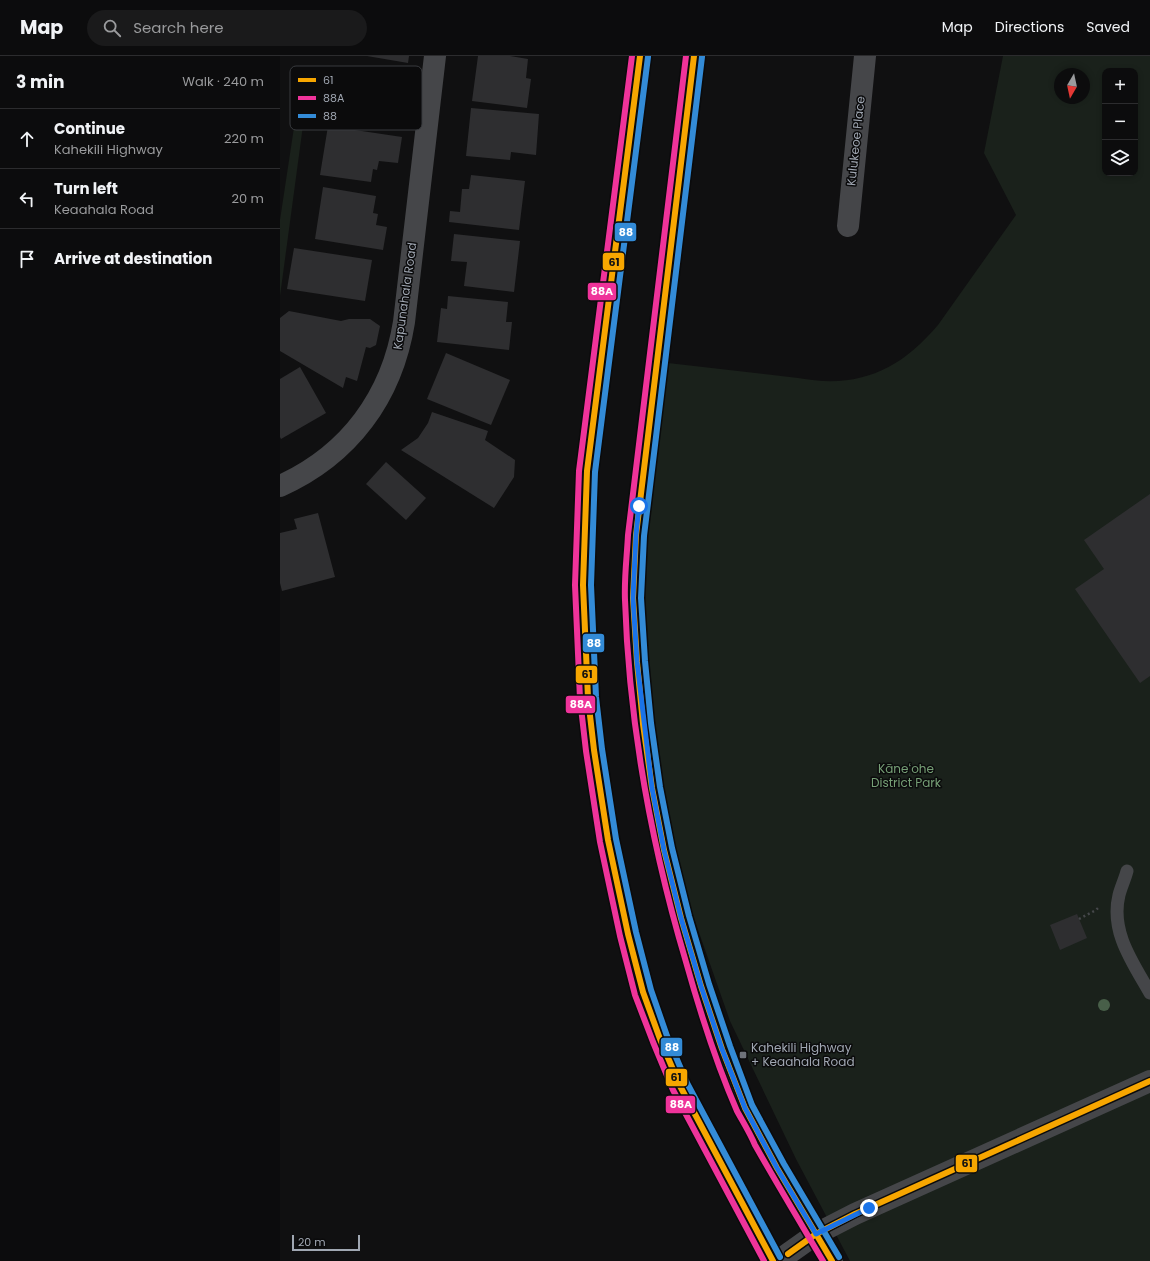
<!DOCTYPE html>
<html lang="en">
<head>
<meta charset="utf-8">
<style>
  body { margin:0; font-family:Poppins,sans-serif; background:#1a1a1b; color:#f1f3f6 }
  .controls { position:absolute; right:12px; top:12px; display:grid; overflow:hidden; border-radius:8px; box-shadow:0 2px 6px #0003 }
  .controls button { width:36px; height:36px; display:grid; place-items:center; padding:0; border:0; border-bottom:1px solid #2c2c2e; background:#0c0c0d; color:#f1f3f6; font:20px sans-serif }
  .compass { position:absolute; left:774px; top:12px; width:36px; height:36px; border-radius:50%; background:#0c0c0d; box-shadow:0 2px 6px #0003; rotate:189deg }
  .scale { position:absolute; left:12px; bottom:10px; width:68px; box-sizing:border-box; padding-left:4px; border:2px solid #a0a7b2; border-top:0; font-size:11px; line-height:14px; white-space:nowrap; color:#a0a7b2; -webkit-text-stroke:3px #0b0b0c; paint-order:stroke }
  .stop { position:absolute; width:12px; height:12px; margin:-9px; border:3px solid #1a73e8; border-radius:50%; background:#fff }
  .stop.end { background:#1a73e8; border-color:#fff; box-shadow:0 1px 4px #0008 }
  .list { margin:0; padding:0; list-style:none }
  h2 { display:flex; justify-content:space-between; align-items:center; height:52px; margin:0; padding:0 16px; font-size:17px }
  h2 small { font-size:13px; font-weight:400; color:#9a9b9d }
  .list li { display:grid; grid-template-columns:26px 1fr auto; gap:12px; align-items:center; box-sizing:border-box; height:60px; padding:0 16px; border-top:1px solid #2c2c2e }
  .list b { display:block; font-size:15px; white-space:nowrap }
  .list p { margin:0; font-size:13px; white-space:nowrap; color:#9a9b9d }
  .list em { font-size:13px; font-style:normal; color:#9a9b9d }
  .icon { flex:none; width:22px; height:22px; fill:none; stroke:currentColor; stroke-width:2; stroke-linecap:round; stroke-linejoin:round }
  .map { position:relative; flex:none; width:870px; height:1205px; overflow:hidden }
  header { display:flex; align-items:center; gap:24px; box-sizing:border-box; height:56px; padding:0 20px; background:#0c0c0d; border-bottom:1px solid #2c2c2e }
  header strong { font-size:19px }
  nav { display:flex; gap:22px; margin-inline-start:auto; font-size:14px }
  .search { width:280px; height:36px; background:#1a1a1b; display:flex; align-items:center; gap:10px; box-sizing:border-box; padding:0 14px; border-radius:22px; color:#9a9b9d; font-size:15px }
  main { display:flex }
  aside { flex:1; background:#0c0c0d }
  .map>svg:first-child { display:block }
</style>
</head>
<body>
<header>
<strong>Map</strong>
<div class="search"><svg class="icon" aria-label="search" viewBox="0 0 24 24"><circle cx="10" cy="10" r="6"/><path d="M15 15l6 6"/></svg>Search here</div>
<nav><a>Map</a><a>Directions</a><a>Saved</a></nav>
</header>
<main>
<aside>
<h2>3 min<small>Walk · 240 m</small></h2>
<ul class="list">
<li><svg class="icon" aria-label="ahead" viewBox="0 0 24 24"><path d="M12 20V5M6 11l6-6 6 6"/></svg><div><b>Continue</b><p>Kahekili Highway</p></div><em>220 m</em></li>
<li><svg class="icon" aria-label="left" viewBox="0 0 24 24"><path d="M17 20v-9H6M10 6l-5 5 5 5"/></svg><div><b>Turn left</b><p>Keaahala Road</p></div><em>20 m</em></li>
<li><svg class="icon" aria-label="arrive" viewBox="0 0 24 24"><path d="M6 21V4h12l-3 4 3 4H6"/></svg><div><b>Arrive at destination</b></div></li>
</ul>
</aside>
<div class="map">
<svg width="870" height="1205" viewBox="0 0 870 1205">
  <rect width="100%" height="100%" fill="#101011"/>
  <g fill="#1a211b" fill-rule="evenodd">
    <path d="M723,0H870V1205H570L516,1103L450,965L395,808L375,704L367,618L362,523L388,307L518,322C578,333 619,315 658,269L736,159L704,97ZM825,15H855V117H825ZM780,18H804V42H780Z"/>
    <path d="M18,45L26,47L0,240V164Z"/>
  </g>
  <g fill="#2e2e30">
    <path d="M87,0H129L128,7Z"/>
    <path d="M198,0H230L248,3L246,22L251,23L247,52L192,45Z"/>
    <path d="M191,52L259,58L256,99L231,96L230,104L186,100Z"/>
    <path d="M48,70L122,81L118,107L99,105L97,114L93,113L91,126L40,119Z"/>
    <path d="M191,119L245,125L239,174L169,166L170,155L180,156L182,133H189Z"/>
    <path d="M43,131L96,140L93,157L98,158L96,169L107,171L103,194L35,183Z"/>
    <path d="M174,178L240,185L234,236L184,230L187,206L171,205Z"/>
    <path d="M14,192L92,204L85,245L7,233Z"/>
    <path d="M168,240L228,246L226,266H232L229,294L157,286L161,252L167,253Z"/>
    <path d="M9,255L61,265L69,263H90L100,270L96,289L90,292L86,291L77,325L66,321L63,332L0,295V262Z"/>
    <path d="M166,297L230,324L211,369L147,343Z"/>
    <path d="M20,311L46,357L1,383L0,381V323Z"/>
    <path d="M152,356L208,375L205,384L235,404L234,421L214,452L121,394L138,382L148,367Z"/>
    <path d="M106,406L146,442L126,464L86,428Z"/>
    <path d="M870,438V620L860,627L795,533L824,513L804,484Z"/>
    <path d="M38,457L55,521L2,535L0,527V477L17,473L14,463Z"/>
    <path d="M797,858L807,882L780,894L770,869Z"/>
  </g>
  <g fill="none" stroke-linecap="round" stroke-linejoin="round">
    <path stroke="#46484b" stroke-width="2.5" stroke-dasharray="2 3" stroke-linecap="butt" d="M799,863L816,854L819,851"/>
    <path stroke="#454649" stroke-width="13" d="M847,815C845,823 841,831 839,839C830,876 853,907 870,937"/>
    <g stroke="#454649" stroke-width="22">
      <path d="M568,170L585,0"/>
      <path d="M0,430C69,399 112,341 124,266L155,0"/>
    </g>
    <path stroke="#454649" stroke-width="22" d="M498,1205L536,1178L575,1158L870,1025"/>
    <g stroke="#47494b" stroke-width="22">
      <path d="M360,0L307,415L303,529L308,642L314,694L328,784L348,878L363,936L380,983L400,1030L493,1205"/>
      <path d="M414,0L356,479L353,542L357,606L363,668L372,732L384,794L401,862L421,930L442,993L465,1052L497,1112L552,1205"/>
    </g>
    <g stroke="#0b0b0c" stroke-width="9">
      <g id="bus-1">
        <path d="M360,0L307,415L303,529L308,642L314,694L328,784L348,878L363,936L380,983L400,1030L493,1205"/>
        <path d="M414,0L356,479L353,542L357,606L363,668L372,732L384,794L401,862L421,930L442,993L465,1052L497,1112L552,1205"/>
        <path d="M508,1198L536,1178L575,1158L870,1025"/>
      </g>
    </g>
    <g stroke="#0b0b0c" stroke-width="9">
      <g id="bus-2">
        <path d="M352,0L299,415L295,529L300,643L306,695L320,786L340,880L355,939L373,986L393,1034L484,1205"/>
        <path d="M406,0L348,479C347,500 344,522 345,544C349,668 371,788 406,906C420,956 436,1007 457,1055C463,1066 470,1077 475,1089C497,1128 520,1166 543,1205"/>
      </g>
    </g>
    <g stroke="#0b0b0c" stroke-width="9">
      <g id="bus-3">
        <path d="M368,1L315,416L311,529L316,641L322,693L336,783L356,876L371,934L387,980L407,1027L500,1201"/>
        <path d="M422,1L364,480L361,542L365,605L371,667L380,731L392,792L409,860L429,928L450,990L472,1049L504,1108L559,1201"/>
      </g>
    </g>
    <use href="#bus-1" stroke="#f7a600" stroke-width="6"/>
    <use href="#bus-2" stroke="#ef339a" stroke-width="6"/>
    <use href="#bus-3" stroke="#338bd7" stroke-width="6"/>
  </g>
  <circle fill="#485f49" cx="824" cy="949" r="6"/>
  <g fill="none" stroke-linecap="round" stroke-linejoin="round">
    <path stroke="#1a73e8" stroke-width="5" d="M359,450L356,479L353,542L357,606L372,732L384,794L401,862L421,930L442,993L465,1052L497,1112L536,1178L589,1152"/>
  </g>
  <rect fill="#6e727a" stroke="#0b0b0c" stroke-width="1.5" x="459" y="995" width="8" height="8" rx="2"/>
  <g text-anchor="middle" stroke-width="3" stroke-linejoin="round" paint-order="stroke">
    <g font-size="12" fill="#a0a7b2" stroke="#0b0b0c">
      <text transform="translate(576 85) rotate(-84)" y="4">Kulukeoe Place</text>
      <text transform="translate(125 240) rotate(-82)" y="4">Kapunahala Road</text>
    </g>
    <g font-size="12" fill="#769f76" stroke="#0b0b0c">
      <text x="626" y="717">Kāneʻohe<tspan x="626" dy="14">District Park</tspan></text>
    </g>
    <g font-size="12" fill="#a0a7b2" stroke="#0b0b0c" text-anchor="start">
      <text x="471" y="996">Kahekili Highway<tspan x="471" dy="14">+ Keaahala Road</tspan></text>
    </g>
  </g>
  <rect x="10" y="10" width="132" height="64" rx="6" fill="#0b0b0c" stroke="#383a3e" stroke-width="1"/>
  <rect x="18" y="22" width="18" height="4" fill="#f7a600"/>
  <rect x="18" y="40" width="18" height="4" fill="#ef339a"/>
  <rect x="18" y="58" width="18" height="4" fill="#338bd7"/>
  <g font-size="11" fill="#a0a7b2">
    <text x="43" y="28">61</text>
    <text x="43" y="46">88A</text>
    <text x="43" y="64">88</text>
  </g>
  <g stroke="#0b0b0c" stroke-width="1.5">
    <rect x="334" y="166" width="23" height="20" rx="4" fill="#338bd7"/>
    <rect x="322" y="196" width="23" height="19" rx="4" fill="#f7a600"/>
    <rect x="307" y="226" width="30" height="19" rx="4" fill="#ef339a"/>
    <rect x="302" y="577" width="23" height="20" rx="4" fill="#338bd7"/>
    <rect x="295" y="609" width="23" height="19" rx="4" fill="#f7a600"/>
    <rect x="285" y="639" width="31" height="19" rx="4" fill="#ef339a"/>
    <rect x="380" y="981" width="23" height="20" rx="4" fill="#338bd7"/>
    <rect x="385" y="1012" width="23" height="19" rx="4" fill="#f7a600"/>
    <rect x="385" y="1039" width="31" height="19" rx="4" fill="#ef339a"/>
    <rect x="675" y="1098" width="23" height="19" rx="4" fill="#f7a600"/>
  </g>
  <g font-size="11" text-anchor="middle" font-weight="bold" fill="#fff">
    <text x="346" y="180">88</text>
    <text x="322" y="239">88A</text>
    <text x="314" y="591">88</text>
    <text x="301" y="652">88A</text>
    <text x="392" y="995">88</text>
    <text x="401" y="1052">88A</text>
  </g>
  <g font-size="11" text-anchor="middle" font-weight="bold" fill="#111">
    <text x="334" y="210">61</text>
    <text x="307" y="622">61</text>
    <text x="396" y="1025">61</text>
    <text x="687" y="1111">61</text>
  </g>
</svg>
<div class="controls">
<button>+</button>
<button>−</button>
<button><svg class="icon" aria-label="layers" viewBox="0 0 24 24"><path d="M12 4l9 5-9 5-9-5zM3 14l9 5 9-5"/></svg></button>
</div>
<svg class="compass" viewBox="-18 -18 36 36"><path d="M0-13l5 13h-10z" fill="#e53935"/><path d="M0 13l5-13h-10z" fill="#9a9b9d"/></svg>
<div class="scale">20 m</div>
<div class="stop" style="left:359px;top:450px"></div>
<div class="stop end" style="left:589px;top:1152px"></div>
</div>
</main>
</body>
</html>
